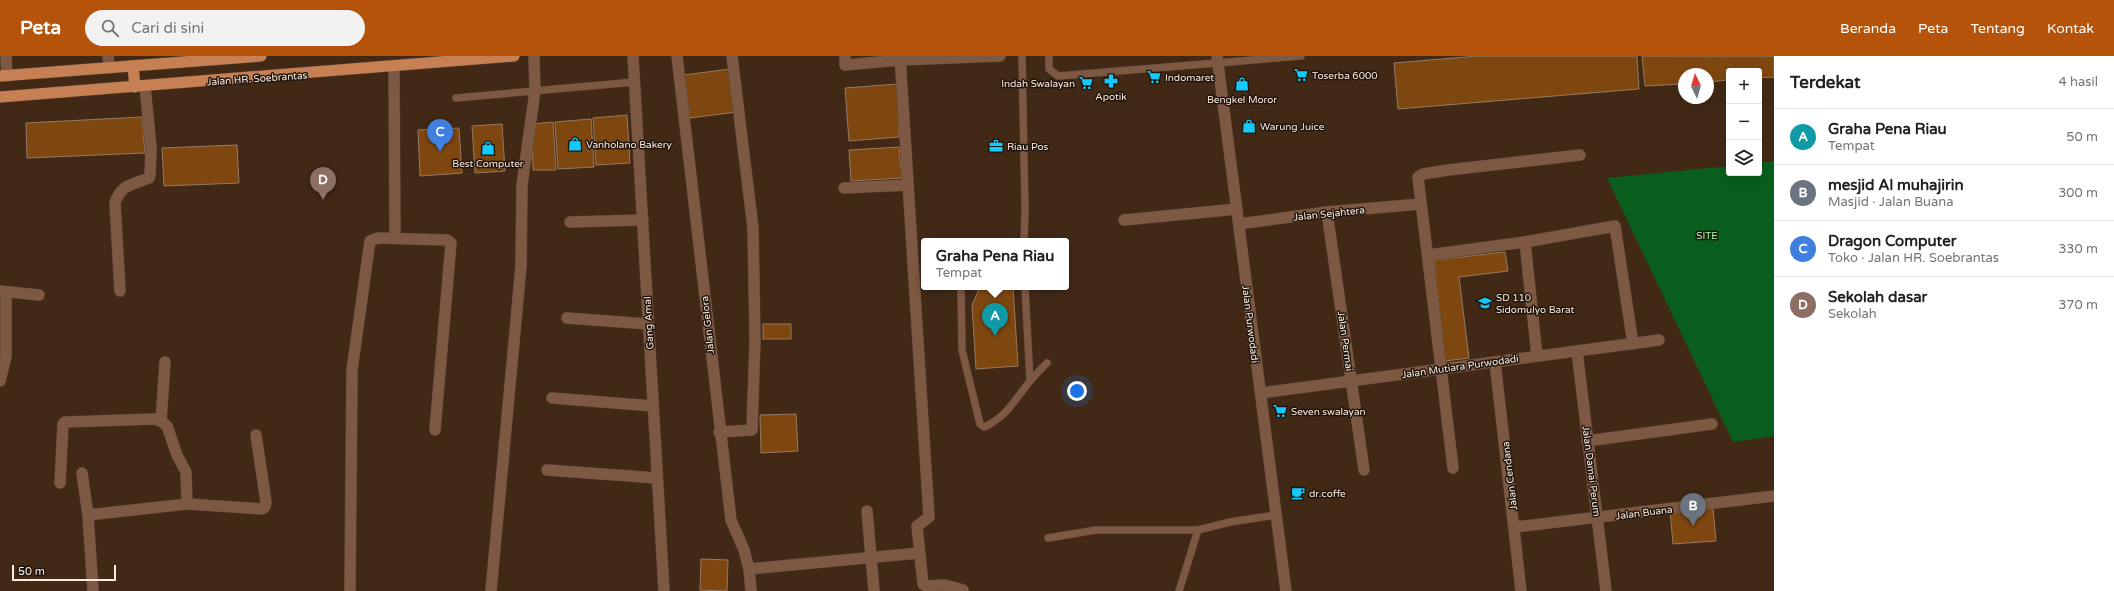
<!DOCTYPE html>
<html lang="id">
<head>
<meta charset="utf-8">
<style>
  body { margin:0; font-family:"Varela Round",sans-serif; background:#f2f2f2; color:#202124 }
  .controls { position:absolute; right:12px; top:12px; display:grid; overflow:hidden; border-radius:4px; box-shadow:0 4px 16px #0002 }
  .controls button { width:36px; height:36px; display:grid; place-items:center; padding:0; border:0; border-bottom:1px solid #e0e0e0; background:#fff; color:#202124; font:20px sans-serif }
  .compass { position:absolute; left:1678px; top:12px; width:36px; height:36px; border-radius:50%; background:#fff; box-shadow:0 4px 16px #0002; rotate:355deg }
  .scale { position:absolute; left:12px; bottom:10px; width:104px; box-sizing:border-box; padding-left:4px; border:2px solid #fcece0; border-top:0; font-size:11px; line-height:14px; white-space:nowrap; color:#fcece0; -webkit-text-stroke:3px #20150d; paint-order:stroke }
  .you { position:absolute; left:1077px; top:335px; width:14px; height:14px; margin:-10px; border:3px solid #fff; border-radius:50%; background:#1a73e8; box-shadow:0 0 0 6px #1a73e833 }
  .badge { display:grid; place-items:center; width:26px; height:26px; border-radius:50%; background:#b45309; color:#fff; font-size:13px; font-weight:700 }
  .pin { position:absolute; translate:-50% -33px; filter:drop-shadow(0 1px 2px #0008) }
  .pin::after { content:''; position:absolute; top:21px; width:14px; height:12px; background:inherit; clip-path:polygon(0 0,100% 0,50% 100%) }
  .popup { position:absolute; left:921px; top:182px; width:148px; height:52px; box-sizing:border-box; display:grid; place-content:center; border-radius:4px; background:#fff; filter:drop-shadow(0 1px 3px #0005); font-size:13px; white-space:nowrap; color:#757577 }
  .popup b { font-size:15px; color:#202124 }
  .popup::after { content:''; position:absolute; left:50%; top:100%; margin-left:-8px; border:8px solid transparent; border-top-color:#fff }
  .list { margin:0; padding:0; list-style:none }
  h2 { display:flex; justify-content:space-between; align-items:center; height:52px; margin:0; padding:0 16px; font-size:17px }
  h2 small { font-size:13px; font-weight:400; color:#757577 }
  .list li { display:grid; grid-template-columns:26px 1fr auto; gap:12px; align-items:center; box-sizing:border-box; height:56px; padding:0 16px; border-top:1px solid #e0e0e0 }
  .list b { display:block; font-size:15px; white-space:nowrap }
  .list p { margin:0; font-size:13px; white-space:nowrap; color:#757577 }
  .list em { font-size:13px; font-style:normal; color:#757577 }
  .icon { flex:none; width:22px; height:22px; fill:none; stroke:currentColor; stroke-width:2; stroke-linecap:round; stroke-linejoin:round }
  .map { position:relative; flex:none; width:1774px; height:535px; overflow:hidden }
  header { display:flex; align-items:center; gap:24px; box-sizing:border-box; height:56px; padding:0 20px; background:#b45309; color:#fff }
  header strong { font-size:19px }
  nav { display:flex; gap:22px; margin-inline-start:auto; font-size:14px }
  .search { width:280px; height:36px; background:#f2f2f2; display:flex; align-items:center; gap:10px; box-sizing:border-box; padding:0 14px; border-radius:22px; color:#757577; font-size:15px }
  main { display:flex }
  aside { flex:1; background:#fff }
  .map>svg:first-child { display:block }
</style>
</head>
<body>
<header>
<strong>Peta</strong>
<div class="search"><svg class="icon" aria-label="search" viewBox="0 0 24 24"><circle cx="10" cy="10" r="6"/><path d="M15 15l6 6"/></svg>Cari di sini</div>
<nav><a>Beranda</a><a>Peta</a><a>Tentang</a><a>Kontak</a></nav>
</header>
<main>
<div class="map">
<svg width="1774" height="535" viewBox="0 0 1774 535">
  <rect width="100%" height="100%" fill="#422916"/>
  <path fill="#095e1d" d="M1774,105V380L1733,386L1607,122L1729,110V117H1759V107Z"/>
  <g fill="#7f4710" stroke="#977a64">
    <path d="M1477,0H1637L1639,33L1398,53L1394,7Z"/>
    <path d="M1642,0H1774V21L1759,22V15H1729V24L1708,26V18H1684V28L1645,30Z"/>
    <path d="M730,13L736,56L690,62L684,19Z"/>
    <path d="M897,28L899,81L849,85L845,32Z"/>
    <path d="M627,59L630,107L596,109L593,62Z"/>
    <path d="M142,61L145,97L27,102L26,67Z"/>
    <path d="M591,63L594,111L558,113L555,66Z"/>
    <path d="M553,66L556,114H533L532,68Z"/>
    <path d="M502,68L505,115L475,117L472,70Z"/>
    <path d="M459,72L462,117L420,120L418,74Z"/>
    <path d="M237,89L239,127L164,130L162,92Z"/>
    <path d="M899,91L902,122L851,125L849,94Z"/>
    <path d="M1505,196L1508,215L1459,221L1469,302L1445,305L1434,204Z"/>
    <path d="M980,231H1013L1018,310L976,313L972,249Z"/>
    <rect x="763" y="268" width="28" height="15"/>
    <path d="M796,358L798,395L761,397L760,359Z"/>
    <path d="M1713,452L1716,485L1673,488L1670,455Z"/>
    <path d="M701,503L728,504L727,535L700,534Z"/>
  </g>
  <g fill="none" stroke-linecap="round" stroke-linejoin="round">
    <g stroke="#5c4432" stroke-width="8">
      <g id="service">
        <path d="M1022,0L1025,153L1024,185"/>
        <path d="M1049,0V13L1058,20L1301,0"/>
        <path d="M456,42L635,26"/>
        <path d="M961,231L962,294L980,368L984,371C1006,362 1016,342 1030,325C1035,319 1041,313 1047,307"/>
        <path d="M1025,231L1030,325"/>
        <path d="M1048,482L1096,474H1198"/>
        <path d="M1179,535L1198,474L1230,466L1276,459"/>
      </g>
    </g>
    <g stroke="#5c4432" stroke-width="12">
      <g id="minor">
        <path d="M6,0L7,20"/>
        <path d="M108,0L109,12"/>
        <path d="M633,0L664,535"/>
        <path d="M677,0L731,464L744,494L749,513L751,535"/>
        <path d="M845,0V9L901,4L1000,0"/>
        <path d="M900,0L929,461L917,470L923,528L926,530L945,529L963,534"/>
        <path d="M394,10L395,182"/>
        <path d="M844,132L908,129"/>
        <path d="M1327,156L1364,414"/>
        <path d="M1124,164L1237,153"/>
        <path d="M570,166L643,164"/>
        <path d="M1239,168L1327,156L1420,148"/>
        <path d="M1525,186L1537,300"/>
        <path d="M1428,199L1525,186L1615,170L1633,288"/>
        <path d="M0,235L39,239"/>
        <path d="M120,235L115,147C121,128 132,129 149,122L150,119L151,92L145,30"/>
        <path d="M567,262L648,268"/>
        <path d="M1577,295L1606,535"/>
        <path d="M1495,306L1521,535"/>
        <path d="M0,325L6,301V236"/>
        <path d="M1261,337L1659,284"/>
        <path d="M552,342L653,350"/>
        <path d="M161,365L165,306"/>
        <path d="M719,376L752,374L755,284L753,172L732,0"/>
        <path d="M1587,385L1712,368"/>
        <path d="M1453,412L1418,121L1423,118L1448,114L1580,99"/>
        <path d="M547,414L657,422"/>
        <path d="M82,417L88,459L93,535"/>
        <path d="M60,427L63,368L65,366L155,363L161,365L167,370L177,399L186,416L187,448"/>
        <path d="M867,455L874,535"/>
        <path d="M88,459L187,448L262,453L265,451L266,446L256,379"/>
        <path d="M1515,471L1774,440"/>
        <path d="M749,513L919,497"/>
        <path d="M350,535L352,314L370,185L378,182L447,184L451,187L435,374"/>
        <path d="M491,535L521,210L522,129L535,35L534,0"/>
      </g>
    </g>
    <g stroke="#5c4432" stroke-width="12">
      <path id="tertiary" d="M1217,0L1286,535"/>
    </g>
    <g stroke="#5c4432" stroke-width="12">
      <g id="primary">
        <path d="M133,10L135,31"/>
        <path d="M0,20L261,0"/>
        <path d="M0,41L514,0"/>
      </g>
    </g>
    <use href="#service" stroke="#7d5944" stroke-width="7"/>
    <use href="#minor" stroke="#7d5944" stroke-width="11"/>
    <use href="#tertiary" stroke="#7d5944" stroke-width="11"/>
    <use href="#primary" stroke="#c78054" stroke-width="11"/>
  </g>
  <defs>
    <g id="supermarket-bare" transform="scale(1.08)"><path d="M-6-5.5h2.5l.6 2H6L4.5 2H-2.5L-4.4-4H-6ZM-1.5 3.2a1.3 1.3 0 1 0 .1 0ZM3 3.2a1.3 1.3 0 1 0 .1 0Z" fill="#14cafb" stroke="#20150d" stroke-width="2.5" paint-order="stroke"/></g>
    <g id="pharmacy-bare" transform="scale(1.08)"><path d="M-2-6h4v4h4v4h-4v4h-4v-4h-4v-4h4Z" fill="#14cafb" stroke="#20150d" stroke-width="2.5" paint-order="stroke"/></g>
    <g id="shop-bare" transform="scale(1.08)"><path d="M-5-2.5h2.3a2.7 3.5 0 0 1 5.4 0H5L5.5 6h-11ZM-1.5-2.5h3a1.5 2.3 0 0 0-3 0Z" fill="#14cafb" stroke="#20150d" stroke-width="2.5" paint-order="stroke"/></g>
    <g id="office-bare" transform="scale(1.08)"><path d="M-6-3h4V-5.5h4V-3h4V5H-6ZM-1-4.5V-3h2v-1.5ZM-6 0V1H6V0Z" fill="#14cafb" stroke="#20150d" stroke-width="2.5" paint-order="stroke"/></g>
    <g id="school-bare" transform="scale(1.08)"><path d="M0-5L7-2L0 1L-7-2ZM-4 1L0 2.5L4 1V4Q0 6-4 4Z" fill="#14cafb" stroke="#20150d" stroke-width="2.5" paint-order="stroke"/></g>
    <g id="cafe-bare" transform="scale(1.08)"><path d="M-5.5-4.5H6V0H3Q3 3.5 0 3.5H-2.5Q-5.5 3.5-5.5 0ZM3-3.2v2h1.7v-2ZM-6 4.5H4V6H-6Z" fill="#14cafb" stroke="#20150d" stroke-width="2.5" paint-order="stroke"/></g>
  </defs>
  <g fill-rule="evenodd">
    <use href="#supermarket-bare" x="1301" y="19"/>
    <use href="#supermarket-bare" x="1154" y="21"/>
    <use href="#pharmacy-bare" x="1111" y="25"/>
    <use href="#supermarket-bare" x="1086" y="27"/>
    <use href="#shop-bare" x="1242" y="28"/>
    <use href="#shop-bare" x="1249" y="70"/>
    <use href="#shop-bare" x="575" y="88"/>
    <use href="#office-bare" x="996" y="90"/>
    <use href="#shop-bare" x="488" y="92"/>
    <use href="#school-bare" x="1485" y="247"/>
    <use href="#supermarket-bare" x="1280" y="355"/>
    <use href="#cafe-bare" x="1298" y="437"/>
  </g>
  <g text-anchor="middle" stroke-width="3" stroke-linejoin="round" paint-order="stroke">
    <g font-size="10" fill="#fcece0" stroke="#20150d" text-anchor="start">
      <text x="1312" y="23">Toserba 6000</text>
      <text x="1165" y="25">Indomaret</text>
      <text x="1075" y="31" text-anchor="end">Indah Swalayan</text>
      <text x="1111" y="44" text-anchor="middle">Apotik</text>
      <text x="1242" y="47" text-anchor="middle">Bengkel Moror</text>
      <text x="1260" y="74">Warung Juice</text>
      <text x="586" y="92">Vanholano Bakery</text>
      <text x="1007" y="94">Riau Pos</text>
      <text x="488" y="111" text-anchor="middle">Best Computer</text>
      <text x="1496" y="245">SD 110<tspan x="1496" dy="12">Sidomulyo Barat</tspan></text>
      <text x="1291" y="359">Seven swalayan</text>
      <text x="1309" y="441">dr.coffe</text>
    </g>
    <g font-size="10" fill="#fcece0" stroke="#20150d">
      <text transform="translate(257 22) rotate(-4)" y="4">Jalan HR. Soebrantas</text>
      <text transform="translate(1329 157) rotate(-6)" y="4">Jalan Sejahtera</text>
      <text transform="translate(648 267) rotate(-93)" y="4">Gang Amal</text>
      <text transform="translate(1251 268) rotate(83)" y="4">Jalan Purwodadi</text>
      <text transform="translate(707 269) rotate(-96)" y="4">Jalan Gelora</text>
      <text transform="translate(1346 285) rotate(82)" y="4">Jalan Permai</text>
      <text transform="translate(1460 310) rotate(-8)" y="4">Jalan Mutiara Purwodadi</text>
      <text transform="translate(1592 415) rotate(83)" y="4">Jalan Damai Perum</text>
      <text transform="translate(1509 420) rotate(-97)" y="4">Jalan Cendana</text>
      <text transform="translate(1644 456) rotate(-7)" y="4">Jalan Buana</text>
    </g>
    <g font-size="10" fill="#adfbb2" stroke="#20150d">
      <text x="1707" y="183">SITE</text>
    </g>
  </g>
</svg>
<div class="controls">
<button>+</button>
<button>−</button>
<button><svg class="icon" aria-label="layers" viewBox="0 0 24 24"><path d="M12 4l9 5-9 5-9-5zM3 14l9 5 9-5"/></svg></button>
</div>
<svg class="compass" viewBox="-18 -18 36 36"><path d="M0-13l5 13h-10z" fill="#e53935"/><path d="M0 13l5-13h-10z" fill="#757577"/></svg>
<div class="scale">50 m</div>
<div class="you"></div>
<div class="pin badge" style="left:995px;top:280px;background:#0f9aa8">A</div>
<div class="popup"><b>Graha Pena Riau</b>Tempat</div>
<div class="pin badge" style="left:1693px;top:470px;background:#6b7280">B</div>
<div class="pin badge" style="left:440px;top:96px;background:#3f7fe0">C</div>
<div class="pin badge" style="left:323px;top:144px;background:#8d6e63">D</div>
</div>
<aside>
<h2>Terdekat<small>4 hasil</small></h2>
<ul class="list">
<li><span class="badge" style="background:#0f9aa8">A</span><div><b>Graha Pena Riau</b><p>Tempat</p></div><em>50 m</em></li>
<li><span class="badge" style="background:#6b7280">B</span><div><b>mesjid Al muhajirin</b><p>Masjid · Jalan Buana</p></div><em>300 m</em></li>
<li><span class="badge" style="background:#3f7fe0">C</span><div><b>Dragon Computer</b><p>Toko · Jalan HR. Soebrantas</p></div><em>330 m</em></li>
<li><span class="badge" style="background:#8d6e63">D</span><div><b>Sekolah dasar</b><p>Sekolah</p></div><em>370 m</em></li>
</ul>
</aside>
</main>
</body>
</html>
